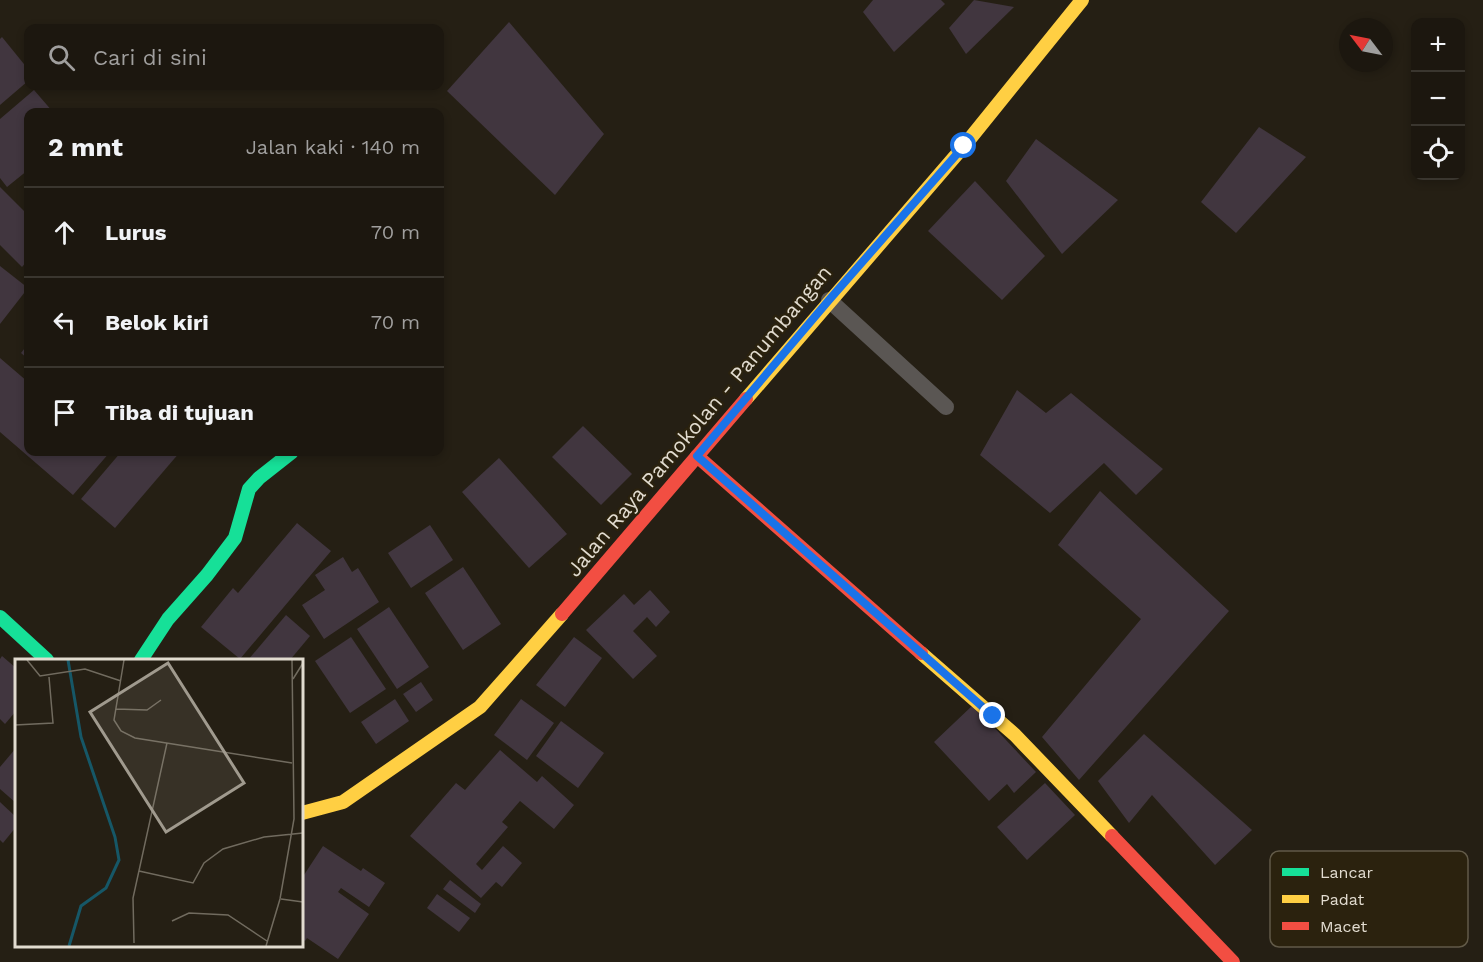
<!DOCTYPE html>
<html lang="id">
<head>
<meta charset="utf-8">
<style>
  body { margin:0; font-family:"Work Sans",sans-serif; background:#29241d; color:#f1f3f6 }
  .controls { position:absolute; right:18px; top:18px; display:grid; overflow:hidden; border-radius:12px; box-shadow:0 3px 9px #0003 }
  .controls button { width:54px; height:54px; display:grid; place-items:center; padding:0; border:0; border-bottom:2px solid #3a362f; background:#1c170f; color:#f1f3f6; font:30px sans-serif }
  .compass { position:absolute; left:1339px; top:18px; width:54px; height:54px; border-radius:50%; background:#1c170f; box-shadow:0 3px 9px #0003; rotate:302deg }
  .stop { position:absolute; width:18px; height:18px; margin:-14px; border:4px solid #1a73e8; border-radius:50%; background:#fff }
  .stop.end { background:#1a73e8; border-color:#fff; box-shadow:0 2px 6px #0008 }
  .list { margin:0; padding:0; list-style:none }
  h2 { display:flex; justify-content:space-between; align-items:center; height:78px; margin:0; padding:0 24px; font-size:26px }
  h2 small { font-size:20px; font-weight:400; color:#a09f9e }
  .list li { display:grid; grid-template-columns:39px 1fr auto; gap:18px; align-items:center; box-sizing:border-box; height:90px; padding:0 24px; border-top:2px solid #3a362f }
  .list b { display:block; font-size:22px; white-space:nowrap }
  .list em { font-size:20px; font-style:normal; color:#a09f9e }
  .icon { flex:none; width:33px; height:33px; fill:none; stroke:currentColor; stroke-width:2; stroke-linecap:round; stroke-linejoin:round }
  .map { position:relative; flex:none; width:1483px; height:962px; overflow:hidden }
  .search { position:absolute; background:#1c170f; box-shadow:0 3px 9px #0003; left:24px; top:24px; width:420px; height:66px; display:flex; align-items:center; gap:15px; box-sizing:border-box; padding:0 21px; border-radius:12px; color:#a09f9e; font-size:22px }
  .panel { position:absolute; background:#1c170f; box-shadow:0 3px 9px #0003; left:24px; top:108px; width:420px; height:348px; border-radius:12px }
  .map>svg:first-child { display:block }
</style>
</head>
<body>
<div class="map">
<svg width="1483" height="962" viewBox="0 0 1483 962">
  <rect width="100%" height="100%" fill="#251f14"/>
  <g fill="#41363f">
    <path d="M873,0H941L945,4L894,52L863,12Z"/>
    <path d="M974,0L1014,7L966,54L949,28Z"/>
    <path d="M509,22L604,134L555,195L447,91Z"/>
    <path d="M2,37L28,69V81L0,105V39Z"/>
    <path d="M34,90L53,112H28V170L7,187L0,178V119Z"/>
    <path d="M1259,127L1306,157L1236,233L1201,202Z"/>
    <path d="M1036,139L1118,200L1062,254L1006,181Z"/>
    <path d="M975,181L1045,256L1002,300L928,231Z"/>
    <path d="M0,187L28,215V260L22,267L0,245Z"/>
    <path d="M0,266L28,288L0,324Z"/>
    <path d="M28,344V359L21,353Z"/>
    <path d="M0,358L28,382V452H110L73,495L0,432Z"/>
    <path d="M1017,390L1046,413L1071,393L1163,469L1136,495L1104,463L1050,513L980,455Z"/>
    <path d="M583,426L632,474L601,505L552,457Z"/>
    <path d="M121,452H180L115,528L81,499Z"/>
    <path d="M499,458L567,534L529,568L462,492Z"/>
    <path d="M1100,491L1229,611L1079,780L1042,737L1141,619L1058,545Z"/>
    <path d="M297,523L331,551L240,659L201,627L233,588L238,593Z"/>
    <path d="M430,525L453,560L411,588L388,553Z"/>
    <path d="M343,557L352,572L358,568L379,602L324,639L302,605L325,590L315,575Z"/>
    <path d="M463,567L501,624L463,650L425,593Z"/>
    <path d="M650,590L670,612L656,627L647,617L633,631L657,656L633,679L586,630L624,594L634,605Z"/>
    <path d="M389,607L429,667L397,689L357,629Z"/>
    <path d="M286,615L310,636L290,660H248Z"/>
    <path d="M351,637L386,689L350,713L315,661Z"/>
    <path d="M574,637L602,658L565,707L536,685Z"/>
    <path d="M2,656L16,668V711L5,724L0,719V659Z"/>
    <path d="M421,682L433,700L416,712L403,694Z"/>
    <path d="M395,699L409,721L376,744L361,722Z"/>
    <path d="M521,699L554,723L527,760L494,735Z"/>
    <path d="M973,705L1036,772L1014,793L1007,784L989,801L934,742Z"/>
    <path d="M561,721L604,753L578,788L536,756Z"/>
    <path d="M1144,734L1252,830L1215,865L1152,795L1129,823L1098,781Z"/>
    <path d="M16,748V803L0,789V767Z"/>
    <path d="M500,750L537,782L542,776L574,805L554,829L520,801L502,822L508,827L476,864L482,870L503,846L522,863L502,887L496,882L481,898L410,836L456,783L465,790Z"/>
    <path d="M1045,783L1075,815L1027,860L997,827Z"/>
    <path d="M0,802L16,817V827L3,843L0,840Z"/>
    <path d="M323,846L361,871L363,868L385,883L369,907L341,888L338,892L369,914L338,959L307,938L305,941L302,939V878Z"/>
    <path d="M450,880L481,904L475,913L443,889Z"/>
    <path d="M437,894L470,918L459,932L427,908Z"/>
  </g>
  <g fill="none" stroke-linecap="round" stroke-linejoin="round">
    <path stroke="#5a5653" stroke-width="16" d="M829,300L946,407"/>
    <g stroke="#16e098" stroke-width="14">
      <path d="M0,617L47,660"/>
      <path d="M141,660L168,619L207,575L235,538L249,489L259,478L292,452"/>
    </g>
    <g stroke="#ffcf43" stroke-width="14">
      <path d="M746,399L964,146L1082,0"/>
      <path d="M921,653L1015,735L1112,836"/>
      <path d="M302,813L343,802L480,707L562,614"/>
    </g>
    <g stroke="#f24e42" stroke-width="14">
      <path d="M697,456L921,653"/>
      <path d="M562,614L746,399"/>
      <path d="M1112,836L1233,962"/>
    </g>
  </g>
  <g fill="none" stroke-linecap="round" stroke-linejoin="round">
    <path stroke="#1a73e8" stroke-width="8" d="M964,146L829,300L697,456L993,716"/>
  </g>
  <g text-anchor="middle" stroke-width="4.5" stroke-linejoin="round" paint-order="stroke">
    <g font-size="21" fill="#e2dcd0" stroke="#2b220e">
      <text transform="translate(699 421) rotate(-50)" y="7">Jalan Raya Pamokolan - Panumbangan</text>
    </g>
  </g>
  <g transform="translate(15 659)">
    <rect width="288" height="288" fill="#251f14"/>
    <path fill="none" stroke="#165767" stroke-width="3" d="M53,1L66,78L100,178L104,201L91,229L66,247L54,287"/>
    <path fill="none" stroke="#716b5f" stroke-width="1.5" d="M12,1L25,17L70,10L106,22M109,1L99,61L106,72L120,79L277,104M278,20L288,4M101,50L132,51L146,41M0,66L38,64L34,18M124,212L178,224L189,204L208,190L249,178L288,174M266,240L288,243M157,262L174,254L213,256L252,282M119,284L118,239L152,84M251,287L265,240L279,160L277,1"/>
    <path fill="#a09a8e" fill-opacity="0.15" stroke="#a09a8e" stroke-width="3" d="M153,4L229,124L151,173L75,53Z"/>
    <rect width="288" height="288" fill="none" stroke="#e2dcd0" stroke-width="3"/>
  </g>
  <rect x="1270" y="851" width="198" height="96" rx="9" fill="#2b220e" stroke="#625a48" stroke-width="1.5"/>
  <rect x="1282" y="868" width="27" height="8" fill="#16e098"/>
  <rect x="1282" y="895" width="27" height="8" fill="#ffcf43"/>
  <rect x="1282" y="922" width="27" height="8" fill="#f24e42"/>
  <g font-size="16" fill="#e2dcd0">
    <text x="1320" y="878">Lancar</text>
    <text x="1320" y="905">Padat</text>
    <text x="1320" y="932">Macet</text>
  </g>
</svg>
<div class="controls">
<button>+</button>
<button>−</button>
<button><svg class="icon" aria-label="locate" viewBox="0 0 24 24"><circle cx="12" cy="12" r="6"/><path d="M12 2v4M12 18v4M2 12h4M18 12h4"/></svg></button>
</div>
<svg class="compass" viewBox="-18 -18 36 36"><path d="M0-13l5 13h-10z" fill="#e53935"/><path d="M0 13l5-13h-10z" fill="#a09f9e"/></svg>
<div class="stop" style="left:964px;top:146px"></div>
<div class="stop end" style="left:993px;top:716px"></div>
<div class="search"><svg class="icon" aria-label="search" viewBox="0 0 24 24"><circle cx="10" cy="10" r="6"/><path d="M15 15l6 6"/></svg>Cari di sini</div>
<section class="panel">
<h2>2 mnt<small>Jalan kaki · 140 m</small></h2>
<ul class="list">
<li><svg class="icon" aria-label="ahead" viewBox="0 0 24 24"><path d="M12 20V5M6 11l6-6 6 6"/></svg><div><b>Lurus</b></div><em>70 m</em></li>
<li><svg class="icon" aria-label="left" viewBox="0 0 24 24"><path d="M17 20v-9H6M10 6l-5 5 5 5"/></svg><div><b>Belok kiri</b></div><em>70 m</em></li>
<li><svg class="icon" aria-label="arrive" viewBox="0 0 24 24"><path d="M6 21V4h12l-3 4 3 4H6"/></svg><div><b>Tiba di tujuan</b></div></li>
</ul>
</section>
</div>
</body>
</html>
